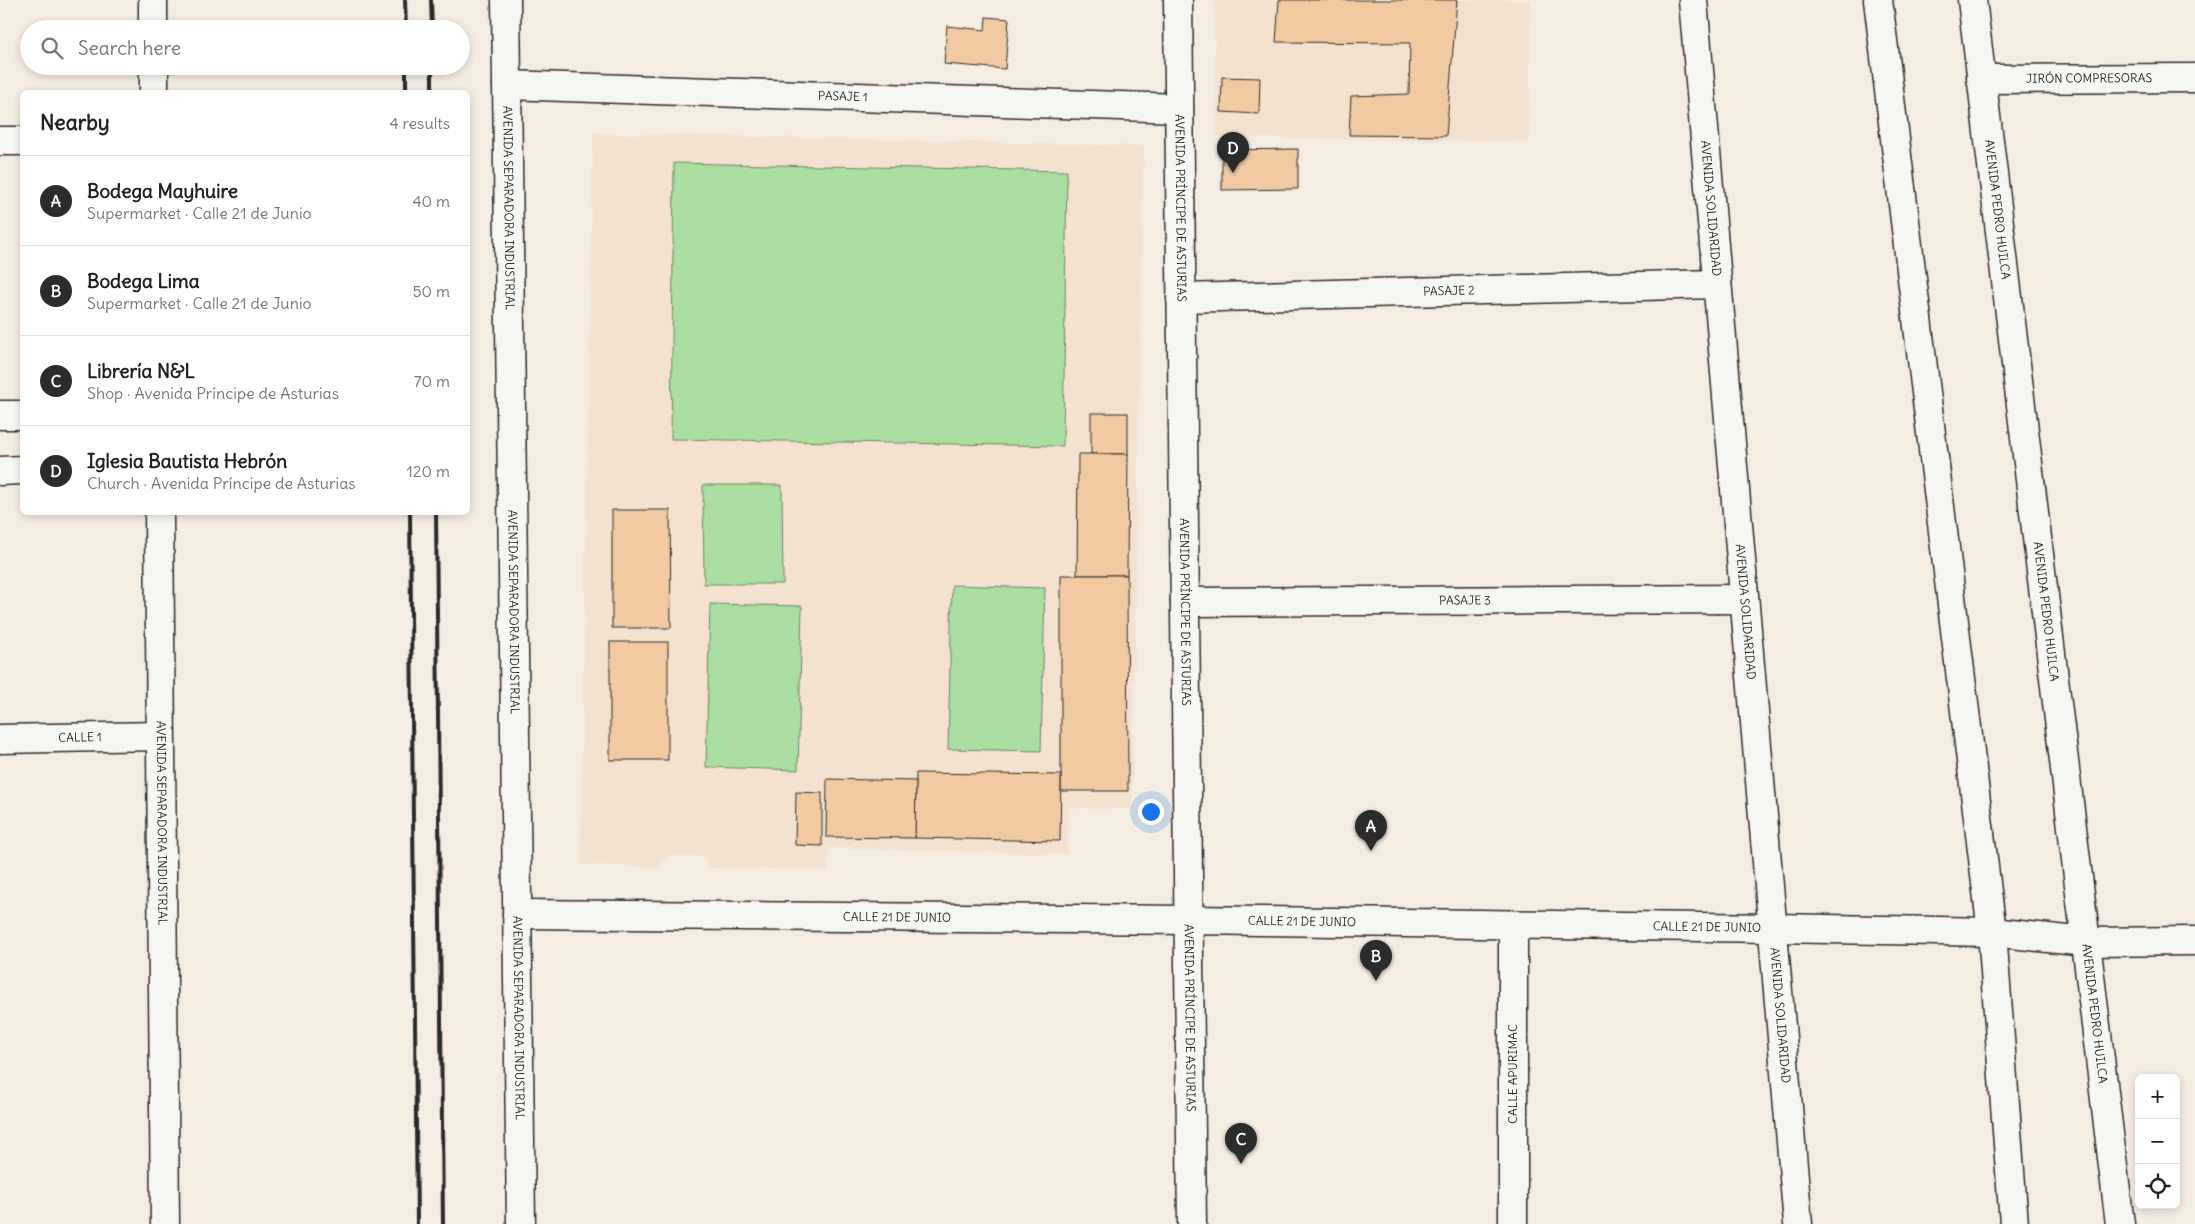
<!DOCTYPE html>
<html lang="en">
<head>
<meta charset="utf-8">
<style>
  body { margin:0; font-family:Delius,sans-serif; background:#f2f2f2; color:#202124 }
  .controls { position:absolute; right:15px; bottom:15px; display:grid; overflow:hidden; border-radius:8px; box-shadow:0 2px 8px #0003 }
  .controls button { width:45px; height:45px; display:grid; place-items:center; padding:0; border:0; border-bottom:1px solid #e0e0e0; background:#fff; color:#202124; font:25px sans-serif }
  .you { position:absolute; left:1150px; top:811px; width:18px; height:18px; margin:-12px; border:4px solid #fff; border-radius:50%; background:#1a73e8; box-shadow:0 0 0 8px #1a73e833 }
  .badge { display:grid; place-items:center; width:32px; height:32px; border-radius:50%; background:#2b2b2b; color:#fff; font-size:16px; font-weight:700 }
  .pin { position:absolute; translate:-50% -41px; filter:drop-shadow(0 1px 2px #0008) }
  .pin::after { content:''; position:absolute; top:26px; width:18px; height:15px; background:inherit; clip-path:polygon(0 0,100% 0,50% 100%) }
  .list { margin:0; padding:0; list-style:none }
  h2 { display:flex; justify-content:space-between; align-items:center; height:65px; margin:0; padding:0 20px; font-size:21px }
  h2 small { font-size:16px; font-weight:400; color:#757577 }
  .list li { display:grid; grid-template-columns:32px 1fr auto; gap:15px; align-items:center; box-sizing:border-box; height:90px; padding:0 20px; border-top:1px solid #e0e0e0 }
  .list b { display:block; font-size:19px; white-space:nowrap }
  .list p { margin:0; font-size:16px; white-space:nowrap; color:#757577 }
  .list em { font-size:16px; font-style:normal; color:#757577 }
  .icon { flex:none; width:28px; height:28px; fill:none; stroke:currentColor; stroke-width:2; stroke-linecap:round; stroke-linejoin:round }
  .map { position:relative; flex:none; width:2195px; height:1224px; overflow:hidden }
  .search { position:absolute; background:#fff; box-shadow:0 2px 8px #0003; left:20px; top:20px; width:450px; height:55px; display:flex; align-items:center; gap:12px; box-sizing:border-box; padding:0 18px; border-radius:28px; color:#757577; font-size:19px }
  .panel { position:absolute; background:#fff; box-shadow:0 2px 8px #0003; left:20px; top:90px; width:450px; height:425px; border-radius:8px }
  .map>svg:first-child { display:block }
</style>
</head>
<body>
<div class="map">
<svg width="2195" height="1224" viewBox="0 0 2195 1224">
  <rect width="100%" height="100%" fill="#f5ede2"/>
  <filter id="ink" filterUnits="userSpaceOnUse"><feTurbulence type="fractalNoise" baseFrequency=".02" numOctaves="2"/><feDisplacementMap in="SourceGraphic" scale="10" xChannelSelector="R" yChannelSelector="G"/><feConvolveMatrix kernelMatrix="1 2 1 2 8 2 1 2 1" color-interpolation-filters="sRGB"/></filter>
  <g filter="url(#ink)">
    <g fill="#f4e2cf">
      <path d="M1214,0H1531L1529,142L1216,137Z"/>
      <path d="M593,133L1144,146L1132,809L1069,808L1067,854L829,848L828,870L711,868L702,857L670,856L658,867L580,865Z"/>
    </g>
    <g fill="#abdfa1" stroke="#6b8566">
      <path d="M674,163L1067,171L1063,446L671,439Z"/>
      <path d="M703,485H782L783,584H704Z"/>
      <path d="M952,585L1045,588L1041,751L948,749Z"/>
      <path d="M710,604L802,606L798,770L706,767Z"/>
    </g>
    <g fill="#f2caa2" stroke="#2b2b2b">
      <path d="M1279,0H1457L1446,136L1349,135L1351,96L1409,94L1410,43L1276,42Z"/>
      <path d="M986,17L1009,19L1005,69L944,64L947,26L985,30Z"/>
      <path d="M1222,77L1260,78L1259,114L1221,112Z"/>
      <path d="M1298,149V189L1222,190V150Z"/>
      <rect x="1091" y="413" width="37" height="41"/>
      <path d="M1078,454H1128L1127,575H1077Z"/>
      <path d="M612,510H670L671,628H612Z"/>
      <path d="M1061,575H1127L1128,791H1061Z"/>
      <rect x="610" y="642" width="58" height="118"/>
      <path d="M916,773L1061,775L1060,841L915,838Z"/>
      <path d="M827,779L916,781L915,838L826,837Z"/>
      <path d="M796,792L822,793V846L795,845Z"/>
    </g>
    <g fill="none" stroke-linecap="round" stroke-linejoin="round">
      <g stroke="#2b2b2b" stroke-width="31">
        <g id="minor">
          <path d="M153,0V29"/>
          <path id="s1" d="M506,0L521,1224"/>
          <path id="s2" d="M1178,0L1192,1224"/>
          <path id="s3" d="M1693,0L1798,1224"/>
          <path d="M1878,0L1992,932L2014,1224"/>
          <path id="s4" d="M1972,0L2120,1224"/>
          <path d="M154,66V92"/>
          <path id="s5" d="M1981,79L2195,78"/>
          <path id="s6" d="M507,85L1179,108"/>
          <path d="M0,141H22"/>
          <path id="s7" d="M1181,298L1717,284"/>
          <path id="s8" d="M159,512L165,1224"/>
          <path id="s9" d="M1185,602L1744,599"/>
          <path id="s10" d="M0,739L160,736"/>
          <path id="s11" d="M517,914L1189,920L1773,928L1992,932L2086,942L2195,941"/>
          <path d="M1513,1224V925"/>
        </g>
      </g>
      <g stroke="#2b2b2b" stroke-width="31">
        <g id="tertiary">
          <path d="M0,415H22"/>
          <path d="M0,471L22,470"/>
        </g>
      </g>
      <use href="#minor" stroke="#f6f6f2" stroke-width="28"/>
      <use href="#tertiary" stroke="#f6f6f2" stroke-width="28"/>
      <g stroke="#2b2b2b" stroke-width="4">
        <path d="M405,0L406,29"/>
        <path d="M431,0L432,29"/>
        <path d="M406,66V92"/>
        <path d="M432,66V92"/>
        <path d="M410,512L417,1224"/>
        <path d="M436,512L443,1224"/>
      </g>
    </g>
  </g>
  <g text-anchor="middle" stroke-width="4" stroke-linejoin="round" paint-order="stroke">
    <g font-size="12" fill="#2b2b2b" stroke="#f6f6f2">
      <text dy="4" stroke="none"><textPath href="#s5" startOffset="108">JIRÓN COMPRESORAS</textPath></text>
      <text dy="4" stroke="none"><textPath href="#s6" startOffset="336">PASAJE 1</textPath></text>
      <text dy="4" stroke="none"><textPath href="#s1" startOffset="208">AVENIDA SEPARADORA INDUSTRIAL</textPath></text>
      <text dy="4" stroke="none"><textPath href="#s2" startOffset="208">AVENIDA PRÍNCIPE DE ASTURIAS</textPath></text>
      <text dy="4" stroke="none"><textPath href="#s3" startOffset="209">AVENIDA SOLIDARIDAD</textPath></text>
      <text dy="4" stroke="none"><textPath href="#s4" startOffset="211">AVENIDA PEDRO HUILCA</textPath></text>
      <text dy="4" stroke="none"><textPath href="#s7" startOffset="268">PASAJE 2</textPath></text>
      <text dy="4" stroke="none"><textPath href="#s9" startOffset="280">PASAJE 3</textPath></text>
      <text dy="4" stroke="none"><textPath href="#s1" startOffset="612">AVENIDA SEPARADORA INDUSTRIAL</textPath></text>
      <text dy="4" stroke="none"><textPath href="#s2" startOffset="612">AVENIDA PRÍNCIPE DE ASTURIAS</textPath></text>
      <text dy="4" stroke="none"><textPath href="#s3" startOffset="614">AVENIDA SOLIDARIDAD</textPath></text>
      <text dy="4" stroke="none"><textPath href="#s4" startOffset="616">AVENIDA PEDRO HUILCA</textPath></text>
      <text dy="4" stroke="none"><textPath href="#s10" startOffset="80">CALLE 1</textPath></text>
      <text dy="4" stroke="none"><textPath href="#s8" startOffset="311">AVENIDA SEPARADORA INDUSTRIAL</textPath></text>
      <text dy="4" stroke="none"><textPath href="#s11" startOffset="380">CALLE 21 DE JUNIO</textPath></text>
      <text dy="4" stroke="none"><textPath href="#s11" startOffset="785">CALLE 21 DE JUNIO</textPath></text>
      <text dy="4" stroke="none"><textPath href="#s11" startOffset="1190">CALLE 21 DE JUNIO</textPath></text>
      <text dy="4" stroke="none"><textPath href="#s4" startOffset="1021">AVENIDA PEDRO HUILCA</textPath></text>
      <text dy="4" stroke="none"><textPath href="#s3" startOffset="1019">AVENIDA SOLIDARIDAD</textPath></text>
      <text dy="4" stroke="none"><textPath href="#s1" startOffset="1018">AVENIDA SEPARADORA INDUSTRIAL</textPath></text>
      <text dy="4" stroke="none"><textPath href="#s2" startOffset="1018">AVENIDA PRÍNCIPE DE ASTURIAS</textPath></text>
      <text transform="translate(1513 1074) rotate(-90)" y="4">CALLE APURIMAC</text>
    </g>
  </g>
</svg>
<div class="controls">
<button>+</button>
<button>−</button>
<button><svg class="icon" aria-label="locate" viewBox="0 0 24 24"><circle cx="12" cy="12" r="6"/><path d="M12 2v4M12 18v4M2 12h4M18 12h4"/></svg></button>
</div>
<div class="you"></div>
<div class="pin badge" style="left:1371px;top:851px">A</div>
<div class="pin badge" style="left:1376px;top:981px">B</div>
<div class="pin badge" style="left:1241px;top:1164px">C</div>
<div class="pin badge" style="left:1233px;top:173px">D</div>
<div class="search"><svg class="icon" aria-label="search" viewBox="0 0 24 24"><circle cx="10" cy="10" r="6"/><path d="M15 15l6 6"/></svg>Search here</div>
<section class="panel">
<h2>Nearby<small>4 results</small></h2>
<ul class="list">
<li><span class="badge">A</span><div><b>Bodega Mayhuire</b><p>Supermarket · Calle 21 de Junio</p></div><em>40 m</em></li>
<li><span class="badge">B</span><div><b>Bodega Lima</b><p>Supermarket · Calle 21 de Junio</p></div><em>50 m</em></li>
<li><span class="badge">C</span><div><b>Librería N&amp;L</b><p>Shop · Avenida Príncipe de Asturias</p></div><em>70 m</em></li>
<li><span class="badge">D</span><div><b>Iglesia Bautista Hebrón</b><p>Church · Avenida Príncipe de Asturias</p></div><em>120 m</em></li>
</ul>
</section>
</div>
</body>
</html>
